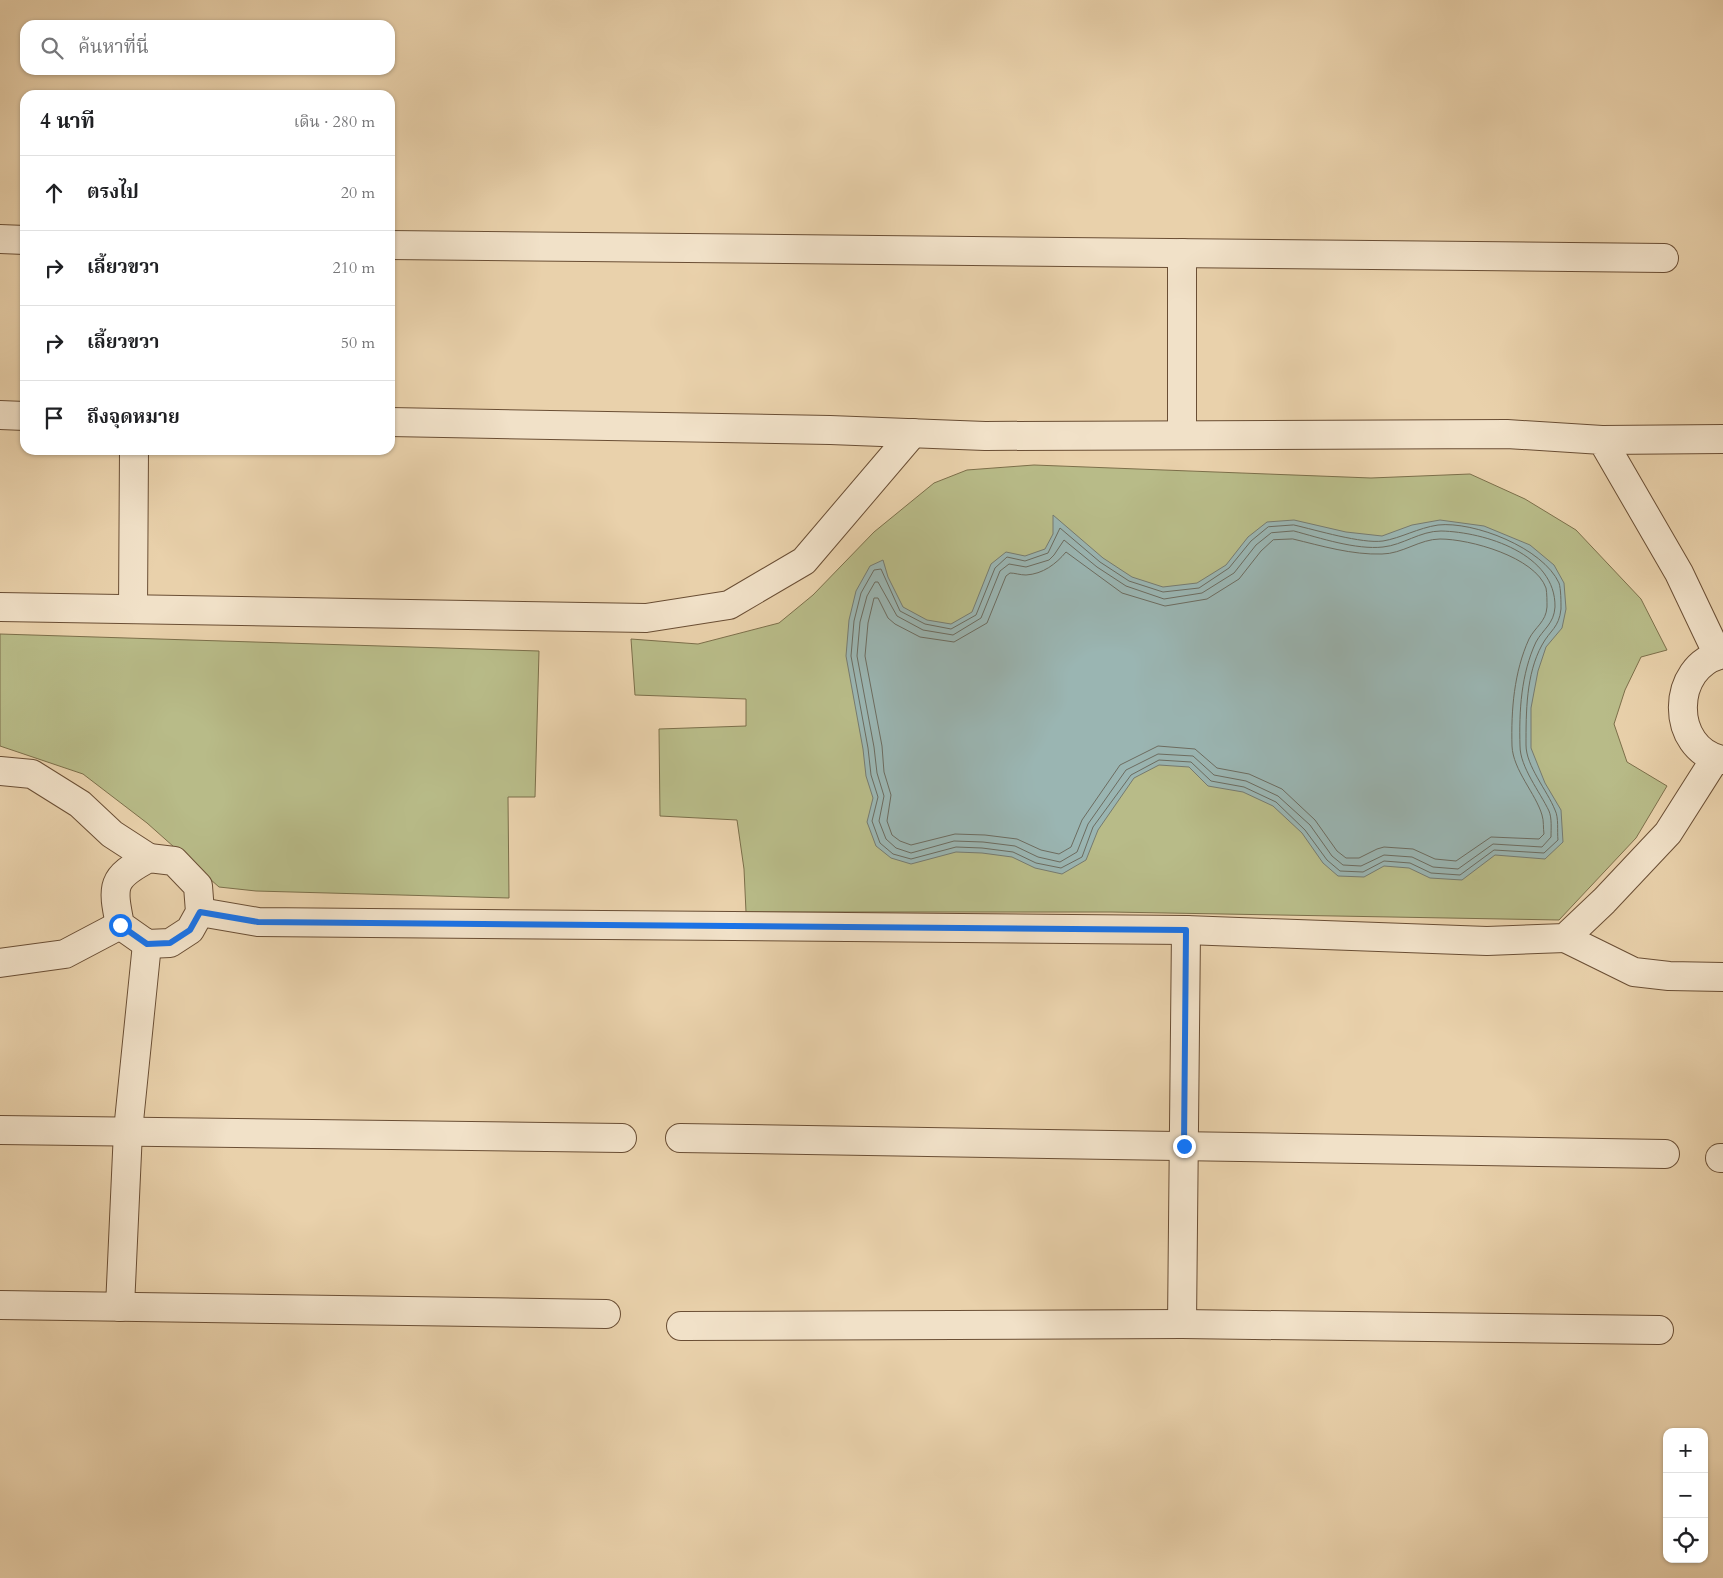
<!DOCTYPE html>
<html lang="th">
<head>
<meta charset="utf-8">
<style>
  body { margin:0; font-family:Cardo,"Noto Serif Thai",serif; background:#f6f6f6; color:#202124 }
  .controls { position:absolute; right:15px; bottom:15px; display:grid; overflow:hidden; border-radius:10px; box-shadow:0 1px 4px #0004 }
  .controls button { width:45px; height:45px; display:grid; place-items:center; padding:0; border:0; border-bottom:1px solid #e0e0e0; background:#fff; color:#202124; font:25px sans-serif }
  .stop { position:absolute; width:15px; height:15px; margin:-11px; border:4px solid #1a73e8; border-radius:50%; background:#fff }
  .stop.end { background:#1a73e8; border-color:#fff; box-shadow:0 1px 5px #0008 }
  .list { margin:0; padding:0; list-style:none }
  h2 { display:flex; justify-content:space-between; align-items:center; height:65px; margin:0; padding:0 20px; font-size:21px }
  h2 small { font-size:16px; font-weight:400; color:#757577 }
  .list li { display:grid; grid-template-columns:32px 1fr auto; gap:15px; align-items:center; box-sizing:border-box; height:75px; padding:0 20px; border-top:1px solid #e0e0e0 }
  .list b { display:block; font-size:19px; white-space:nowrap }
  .list em { font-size:16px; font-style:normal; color:#757577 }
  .icon { flex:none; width:28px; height:28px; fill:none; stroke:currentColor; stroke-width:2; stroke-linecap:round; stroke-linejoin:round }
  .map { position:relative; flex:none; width:1723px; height:1578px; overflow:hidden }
  .search { position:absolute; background:#fff; box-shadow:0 1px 4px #0004; left:20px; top:20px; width:375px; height:55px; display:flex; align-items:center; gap:12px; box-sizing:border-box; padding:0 18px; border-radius:15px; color:#757577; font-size:19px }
  .panel { position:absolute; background:#fff; box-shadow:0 1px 4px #0004; left:20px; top:90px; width:375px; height:365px; border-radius:15px }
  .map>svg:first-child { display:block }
</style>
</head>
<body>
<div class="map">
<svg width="1723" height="1578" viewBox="0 0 1723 1578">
  <rect width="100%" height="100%" fill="#e9d1ab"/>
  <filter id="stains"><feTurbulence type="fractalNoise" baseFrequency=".004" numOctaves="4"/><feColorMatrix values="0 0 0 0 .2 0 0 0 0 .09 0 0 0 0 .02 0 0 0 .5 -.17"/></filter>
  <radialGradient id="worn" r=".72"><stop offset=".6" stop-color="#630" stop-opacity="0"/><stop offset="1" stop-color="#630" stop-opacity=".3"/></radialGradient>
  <g fill="#b8bb88" stroke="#7c6f4a">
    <path d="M1034,465L1371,478L1470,474L1525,499L1576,530L1641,599L1667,650L1641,657L1625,690L1614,724L1627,762L1667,786L1636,838L1559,920L1111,912H746L744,869L737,820L660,816L659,729L746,726V699L635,695L631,639L698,644L779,623L813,595L874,532L934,483L967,470Z"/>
    <path d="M0,634L539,651L535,797H508L509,898L256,891L219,887L147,823L83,774L0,746Z"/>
  </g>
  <path fill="#9ab5b2" stroke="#767b70" d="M1053,515L1103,558L1132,577L1163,587L1197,583L1226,565L1248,537L1267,522L1294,520L1346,532L1382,536L1412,525L1440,520L1484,526L1530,545L1554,565L1564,583L1566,609L1562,628L1546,647L1538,671L1531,708V748L1545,783L1561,810L1563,842L1545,859L1495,855L1462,880L1430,878L1409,868L1384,866L1364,877L1338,876L1323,863L1302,833L1273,806L1243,792L1208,786L1189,767L1159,765L1134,778L1098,830L1086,860L1062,874L1035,868L1012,857L982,853L956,852L911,864L891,858L876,846L867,822L873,798L866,776L863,749L846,656L849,620L856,591L870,566L883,560L888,577L903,607L927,620L951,624L972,612L991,564L1006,552L1025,556L1045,549L1053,534Z"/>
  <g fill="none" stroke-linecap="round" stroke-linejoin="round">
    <g stroke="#6c6c60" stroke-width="1">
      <path d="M1294,525C1316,530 1362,544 1383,541C1401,538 1418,528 1438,525C1474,521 1543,548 1559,583C1561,589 1561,602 1561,609C1559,628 1550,630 1542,645C1526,674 1526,712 1526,745C1526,766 1547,790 1555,810C1559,818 1557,831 1558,840L1544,853L1494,850L1460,875L1431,873L1410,863L1384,861L1363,872L1340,871L1327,860L1305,830L1276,802L1244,787L1211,781L1191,762L1159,760L1131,775L1093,827L1082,857L1061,868L1036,863L1013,852L982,848L956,847L911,859L893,854L880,843L872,821L878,797L871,775L868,748L851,656L854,621L861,593L874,570L881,569L900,611L925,624L951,629L976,615L995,568L1007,557L1025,561L1048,553L1060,528L1100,562L1129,581L1163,592L1199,588L1229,568L1251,541L1268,527Z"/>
      <path d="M1294,531C1320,538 1356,550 1383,547C1403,545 1420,531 1441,531C1485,532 1556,554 1555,607C1554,624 1543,629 1536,642C1521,674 1519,711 1520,746C1520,767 1540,792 1549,811C1552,818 1551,829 1551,837L1542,847L1493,844L1458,869L1433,867L1412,857L1384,855L1361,866L1343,865L1332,856L1310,825L1278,796L1246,781L1214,775L1193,756L1158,754L1126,770L1088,824L1077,852L1060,862L1038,857L1015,846L983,842L954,841L911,853L896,848L886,839L879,821L884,796L877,773L874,747L857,656L860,622L867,596L875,582H878L897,616L923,630L953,635L981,618L1000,571L1009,564L1026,567L1049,560L1054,555L1064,540L1097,567L1126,586L1164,599L1202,593L1234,573L1256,545L1271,533Z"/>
      <path d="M1293,539C1322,546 1352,555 1382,554C1402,554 1420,539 1440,539C1470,539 1535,557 1546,588C1547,593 1547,602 1547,607C1546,622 1535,627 1529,639C1514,672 1511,710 1512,746C1513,770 1536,794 1542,815C1544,821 1543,828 1544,834L1539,839L1491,837L1456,861L1435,859L1413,849L1384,847L1377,849L1359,858H1346L1337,851L1315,820L1282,789L1249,774L1217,768L1195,749L1158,746L1120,765L1082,820L1071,847L1059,854L1041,850L1017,839L985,835L955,834L911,845L900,841L892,835L887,821L891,795L884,772L882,746L865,656L868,623L874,598H878L888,618L895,624L920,637L954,642L987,623L1006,576L1010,573C1015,573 1020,575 1026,575C1043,574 1056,564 1066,552L1122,593L1165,606L1207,599L1239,579L1261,551L1273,540Z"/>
    </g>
    <g stroke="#6a4e34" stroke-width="30">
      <g id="minor">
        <path d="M0,239L25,240"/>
        <path d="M390,245L1664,258"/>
        <path d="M1182,253V435"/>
        <path d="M0,415L25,416"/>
        <path d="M390,422L830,430L985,436L1507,434L1602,440L1679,573L1718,655"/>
        <path d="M1602,440L1723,439"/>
        <path d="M0,607L646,618L729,605L804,561L913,433"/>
        <path d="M133,609L134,450"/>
        <path d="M1723,654C1670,665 1669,750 1723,760"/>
        <path d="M0,771L32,774L80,804L112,834L149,858"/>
        <path d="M149,858L174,861L198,886L200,912L190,930L170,943L147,944L120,925C112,885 111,878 149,858Z"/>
        <path d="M200,912L258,922L1186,930L1487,941L1565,938L1604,901L1668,833L1715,759"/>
        <path d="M1565,938L1634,972L1669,976L1723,977"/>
        <path d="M0,963L65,954L120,925"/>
        <path d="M0,1130L622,1138"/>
        <path d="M680,1138L1665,1154"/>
        <path d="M1720,1158H1723"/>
        <path d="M0,1305L606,1314"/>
        <path d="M120,1307L128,1131L147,944"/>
        <path d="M1182,1324L1186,930"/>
        <path d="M681,1326L1182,1324L1659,1330"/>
      </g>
    </g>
    <use href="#minor" stroke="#f1e1c8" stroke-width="28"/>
  </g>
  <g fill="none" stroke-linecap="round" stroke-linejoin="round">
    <path stroke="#1a73e8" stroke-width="6" d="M120,925L147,944L170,943L190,930L200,912L258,922L1186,930L1184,1146"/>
  </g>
  <rect width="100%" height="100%" filter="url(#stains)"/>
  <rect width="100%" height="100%" fill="url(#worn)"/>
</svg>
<div class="controls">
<button>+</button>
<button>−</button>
<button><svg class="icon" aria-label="locate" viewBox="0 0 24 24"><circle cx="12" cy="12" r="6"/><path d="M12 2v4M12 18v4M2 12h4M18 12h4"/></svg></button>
</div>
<div class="stop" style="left:120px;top:925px"></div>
<div class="stop end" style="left:1184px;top:1146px"></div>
<div class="search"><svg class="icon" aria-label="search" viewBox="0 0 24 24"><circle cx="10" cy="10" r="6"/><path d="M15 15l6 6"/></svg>ค้นหาที่นี่</div>
<section class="panel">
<h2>4 นาที<small>เดิน · 280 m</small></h2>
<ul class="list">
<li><svg class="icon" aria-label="ahead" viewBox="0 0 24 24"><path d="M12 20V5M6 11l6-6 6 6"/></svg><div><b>ตรงไป</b></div><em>20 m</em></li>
<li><svg class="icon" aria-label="right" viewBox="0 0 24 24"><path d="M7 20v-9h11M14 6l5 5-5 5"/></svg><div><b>เลี้ยวขวา</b></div><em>210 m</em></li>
<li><svg class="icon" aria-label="right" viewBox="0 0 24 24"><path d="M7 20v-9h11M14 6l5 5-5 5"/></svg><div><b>เลี้ยวขวา</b></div><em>50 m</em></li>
<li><svg class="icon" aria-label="arrive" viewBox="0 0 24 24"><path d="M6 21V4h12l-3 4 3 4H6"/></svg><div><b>ถึงจุดหมาย</b></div></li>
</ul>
</section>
</div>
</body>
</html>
